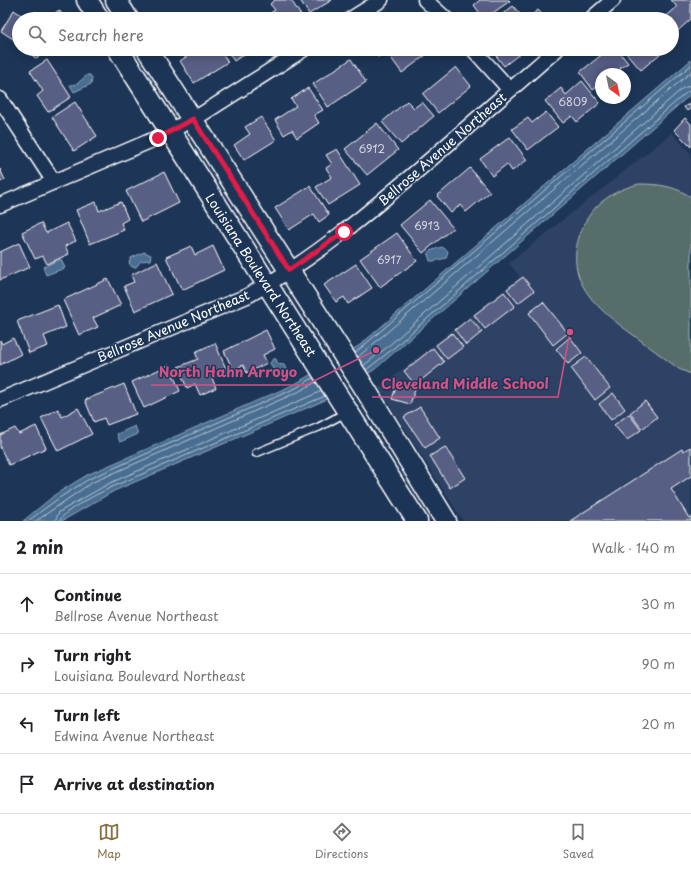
<!DOCTYPE html>
<html lang="en">
<head>
<meta charset="utf-8">
<style>
  body { margin:0; font-family:"Playpen Sans",sans-serif; background:#f6f6f6; color:#202124 }
  .compass { position:absolute; left:595px; top:68px; width:36px; height:36px; border-radius:50%; background:#fff; box-shadow:0 2px 10px #0003; rotate:147deg }
  .stop { position:absolute; width:12px; height:12px; margin:-9px; border:3px solid #e11d48; border-radius:50%; background:#fff }
  .stop.end { background:#e11d48; border-color:#fff; box-shadow:0 1px 4px #0008 }
  .list { margin:0; padding:0; list-style:none }
  h2 { display:flex; justify-content:space-between; align-items:center; height:52px; margin:0; padding:0 16px; font-size:17px }
  h2 small { font-size:13px; font-weight:400; color:#757577 }
  .list li { display:grid; grid-template-columns:26px 1fr auto; gap:12px; align-items:center; box-sizing:border-box; height:60px; padding:0 16px; border-top:1px solid #e0e0e0 }
  .list b { display:block; font-size:15px; white-space:nowrap }
  .list p { margin:0; font-size:13px; white-space:nowrap; color:#757577 }
  .list em { font-size:13px; font-style:normal; color:#757577 }
  .icon { flex:none; width:22px; height:22px; fill:none; stroke:currentColor; stroke-width:2; stroke-linecap:round; stroke-linejoin:round }
  .map { position:relative; flex:none; width:691px; height:521px; overflow:hidden }
  .search { position:absolute; background:#fff; box-shadow:0 2px 10px #0003; left:12px; right:12px; top:12px; height:44px; display:flex; align-items:center; gap:10px; box-sizing:border-box; padding:0 14px; border-radius:22px; color:#757577; font-size:15px }
  .sheet { height:292px; background:#fff }
  nav { display:flex; justify-content:space-around; align-items:center; box-sizing:border-box; height:56px; border-top:1px solid #e0e0e0; background:#fff; font-size:11px; color:#757577 }
  nav a { display:grid; justify-items:center; gap:2px }
  nav .on { color:#847042 }
  .map>svg:first-child { display:block }
</style>
</head>
<body>
<div class="map">
<svg width="691" height="521" viewBox="0 0 691 521">
  <rect width="100%" height="100%" fill="#1d3557"/>
  <filter id="ink" filterUnits="userSpaceOnUse"><feTurbulence type="fractalNoise" baseFrequency=".025" numOctaves="2"/><feDisplacementMap in="SourceGraphic" scale="8" xChannelSelector="R" yChannelSelector="G"/><feConvolveMatrix kernelMatrix="1 2 1 2 8 2 1 2 1" color-interpolation-filters="sRGB"/></filter>
  <g filter="url(#ink)">
    <path fill="#2f4265" d="M672,133L691,154V521H463L379,388L520,277L509,263Z"/>
    <path fill="#556e6b" stroke="#aab6b5" d="M639,184C658,184 675,186 691,197V374L679,369C663,357 648,346 632,334C596,308 561,279 582,229C592,204 614,190 639,184Z"/>
    <g fill="#4a6e92" stroke="#92a8be">
      <path d="M691,60V94L374,370L323,401L114,491L62,521H23L56,494L87,475L295,384L360,345Z"/>
      <path d="M87,75H90L92,78L91,84L74,92L70,85L77,84Z"/>
      <path d="M442,247L448,251L446,258L434,261H430L428,254L430,251Z"/>
      <path d="M144,252L151,255L150,260L141,261L136,267H132L129,263L131,258Z"/>
      <path d="M61,259L65,268L46,275L43,267Z"/>
      <path d="M273,359H276L278,364L284,365L286,369L284,373L273,369L270,363Z"/>
      <path d="M135,426L138,434L120,442L117,434Z"/>
    </g>
    <path fill="#1d3557" d="M351,348L368,376L328,400L310,373Z"/>
    <g fill="none" stroke-linecap="round" stroke-linejoin="round">
      <g stroke="#b7c5d3" stroke-width="1">
        <path d="M355,353L691,65"/>
        <path d="M358,357L691,72"/>
        <path d="M363,366L386,348L683,88L691,86"/>
        <path d="M366,370L389,352L687,92L691,91"/>
        <path d="M28,521L59,498L89,479L296,388L313,378"/>
        <path d="M36,521L91,483L298,392L316,382"/>
        <path d="M55,521L59,512L110,483L322,391"/>
        <path d="M60,521C61,511 102,492 112,487L325,396"/>
      </g>
    </g>
    <g fill="#585f85" stroke="#fff">
      <path d="M275,0H291L302,17L298,19H261L275,10L270,4Z"/>
      <path d="M300,0H332L309,14Z"/>
      <path d="M480,0H509L510,1L484,19L474,5Z"/>
      <path d="M671,0H691V19L672,36V19H663L677,7Z"/>
      <path d="M513,6L524,19H496Z"/>
      <path d="M14,10L27,19H19V43L1,31Z"/>
      <path d="M59,10L64,17L61,19H47Z"/>
      <path d="M538,10L546,19H527Z"/>
      <path d="M24,49H44L37,59Z"/>
      <path d="M193,49H219L228,62L194,83L180,61L195,51Z"/>
      <path d="M226,49H252L234,61Z"/>
      <path d="M371,49H422L426,55L402,73L386,51L378,57Z"/>
      <path d="M498,49H526L504,66L494,53Z"/>
      <path d="M609,49H617L628,63L620,68L625,74H601V84L593,90L580,72Z"/>
      <path d="M630,49H657L661,53L641,70L626,53Z"/>
      <path d="M351,59L366,82L328,107L313,84Z"/>
      <path d="M47,60L71,97L48,112L37,96L43,91L30,71Z"/>
      <path d="M456,67L471,86L438,113L423,94Z"/>
      <path d="M582,81L600,103L577,122L572,116L563,123L545,101L561,88L566,95Z"/>
      <path d="M308,88L323,110L314,115L319,123L297,138L292,130L284,135L275,120L296,106L291,99Z"/>
      <path d="M407,101L414,108L422,102L434,116L401,144L382,122Z"/>
      <path d="M75,102L97,136L74,151L52,117Z"/>
      <path d="M689,104L691,108L687,111L684,107Z"/>
      <path d="M546,112L558,127L528,150L512,129L528,118L532,123Z"/>
      <path d="M261,117L276,140L244,160L234,145L250,134L245,127Z"/>
      <path d="M685,118L691,124V147L674,130Z"/>
      <path d="M377,123L398,150L367,175L345,149Z"/>
      <path d="M510,137L527,160L512,171L507,164L492,176L480,159Z"/>
      <path d="M337,149L360,185L328,205L316,187L332,177L326,168L332,164L326,155Z"/>
      <path d="M470,168L490,192L466,212L460,205L451,213L437,196Z"/>
      <path d="M0,169L5,180L0,182Z"/>
      <path d="M164,172L179,203L141,222L126,191Z"/>
      <path d="M310,186L329,215L319,222L314,214L289,230L275,208Z"/>
      <path d="M430,200L453,228L423,253L400,225Z"/>
      <path d="M96,202L99,211L121,202L128,219L121,223L124,230L90,244L76,210Z"/>
      <path d="M41,223L46,233L67,223L76,241L65,246L69,254L47,264L43,256L35,259L22,232Z"/>
      <path d="M397,233L417,261L380,287L360,259Z"/>
      <path d="M19,243L30,267L0,280V252Z"/>
      <path d="M191,246L195,255L213,246L224,270L182,290L166,257Z"/>
      <path d="M157,262L172,294L135,311L124,286L134,282L131,275Z"/>
      <path d="M356,264L372,288L348,304L344,297L336,302L324,285Z"/>
      <path d="M523,277L534,291L518,303L507,289Z"/>
      <path d="M108,279L121,305L93,318L98,327L79,335L63,300Z"/>
      <path d="M504,292L515,306L485,329L474,315Z"/>
      <path d="M543,302L568,333L553,345L529,313Z"/>
      <path d="M58,305L66,327L44,336L48,346L29,353L17,321Z"/>
      <path d="M470,318L482,332L466,345L455,330Z"/>
      <path d="M266,330L275,349L263,355L267,363L247,373L243,365L233,370L224,351Z"/>
      <path d="M452,333L463,347L447,359L436,345Z"/>
      <path d="M570,337L582,353L568,364L556,349Z"/>
      <path d="M13,338L21,354L0,365V340L2,344Z"/>
      <path d="M215,343L227,371L212,378L216,388L200,395L195,384L187,388L178,367L198,359L195,352Z"/>
      <path d="M433,348L444,362L415,385L404,371Z"/>
      <path d="M586,357L610,388L595,400L571,368Z"/>
      <path d="M169,365L180,391L144,408L132,382Z"/>
      <path d="M398,381L416,387L410,404L392,399Z"/>
      <path d="M124,384L136,414L107,425L104,418L94,422L85,400Z"/>
      <path d="M613,393L625,409L611,420L599,404Z"/>
      <path d="M645,401L657,417L642,429L630,413Z"/>
      <path d="M420,407L440,438L425,448L404,417Z"/>
      <path d="M78,408L92,434L58,451L41,418L58,409L62,417Z"/>
      <path d="M629,414L641,430L627,440L614,425Z"/>
      <path d="M36,426L46,448L9,465L0,447V435L15,428L19,434Z"/>
      <path d="M445,447L465,478L450,488L430,456Z"/>
      <path d="M691,447V476L671,489L689,518L691,516V521H570L682,449L683,451Z"/>
    </g>
    <g fill="none" stroke-linecap="round" stroke-linejoin="round">
      <g stroke="#fff" stroke-width="10">
        <path id="lane" d="M256,453L319,427L347,412"/>
      </g>
      <g stroke="#fff" stroke-width="17">
        <g id="street">
          <path d="M425,0L446,19"/>
          <path d="M351,19L381,0"/>
          <path d="M591,19L613,0"/>
          <path d="M473,49L510,90"/>
          <path d="M0,99L54,182"/>
          <path d="M0,205L157,138L202,114L304,49"/>
          <path d="M0,400L247,296C315,259 373,209 431,159C473,122 515,86 557,49"/>
        </g>
      </g>
      <g stroke="#fff" stroke-width="23">
        <g id="secondary">
          <path d="M87,0L99,19"/>
          <path d="M116,0L128,19"/>
          <path d="M118,49L417,521"/>
          <path d="M147,49L362,384L446,521"/>
        </g>
      </g>
      <use href="#lane" stroke="#1d3557" stroke-width="7"/>
      <use href="#street" stroke="#1d3557" stroke-width="14"/>
      <use href="#secondary" stroke="#1d3557" stroke-width="20"/>
    </g>
  </g>
  <g fill="none" stroke-linecap="round" stroke-linejoin="round" filter="url(#ink)">
    <path stroke="#e11d48" stroke-width="5" d="M158,138L193,119L289,270L344,232"/>
  </g>
  <g text-anchor="middle" stroke-width="3" stroke-linejoin="round" paint-order="stroke">
    <g font-size="11" fill="#d5d7e0">
      <text x="573" y="106">6809</text>
      <text x="372" y="153">6912</text>
      <text x="427" y="230">6913</text>
      <text x="389" y="264">6917</text>
    </g>
    <g font-size="13" fill="#fff" stroke="#1d3557">
      <text transform="translate(442 149) rotate(-41)" y="5">Bellrose Avenue Northeast</text>
      <text transform="translate(261 275) rotate(57)" y="5">Louisiana Boulevard Northeast</text>
      <text transform="translate(173 326) rotate(-23)" y="5">Bellrose Avenue Northeast</text>
    </g>
  </g>
  <path fill="none" stroke="#d15284" stroke-width="1.5" d="M376 350L306 385H151M570 332L558 397H372"/>
  <g fill="#d15284" stroke="#1d3557" stroke-width="1.5">
    <circle cx="376" cy="350" r="4"/>
    <circle cx="570" cy="332" r="4"/>
  </g>
  <g font-size="14" text-anchor="middle" font-weight="bold" fill="#d15284" stroke="#1d3557" stroke-width="3" stroke-linejoin="round" paint-order="stroke">
    <text x="228" y="377">North Hahn Arroyo</text>
    <text x="465" y="389">Cleveland Middle School</text>
  </g>
</svg>
<svg class="compass" viewBox="-18 -18 36 36"><path d="M0-13l5 13h-10z" fill="#e53935"/><path d="M0 13l5-13h-10z" fill="#757577"/></svg>
<div class="stop" style="left:344px;top:232px"></div>
<div class="stop end" style="left:158px;top:138px"></div>
<div class="search"><svg class="icon" aria-label="search" viewBox="0 0 24 24"><circle cx="10" cy="10" r="6"/><path d="M15 15l6 6"/></svg>Search here</div>
</div>
<section class="sheet">
<h2>2 min<small>Walk · 140 m</small></h2>
<ul class="list">
<li><svg class="icon" aria-label="ahead" viewBox="0 0 24 24"><path d="M12 20V5M6 11l6-6 6 6"/></svg><div><b>Continue</b><p>Bellrose Avenue Northeast</p></div><em>30 m</em></li>
<li><svg class="icon" aria-label="right" viewBox="0 0 24 24"><path d="M7 20v-9h11M14 6l5 5-5 5"/></svg><div><b>Turn right</b><p>Louisiana Boulevard Northeast</p></div><em>90 m</em></li>
<li><svg class="icon" aria-label="left" viewBox="0 0 24 24"><path d="M17 20v-9H6M10 6l-5 5 5 5"/></svg><div><b>Turn left</b><p>Edwina Avenue Northeast</p></div><em>20 m</em></li>
<li><svg class="icon" aria-label="arrive" viewBox="0 0 24 24"><path d="M6 21V4h12l-3 4 3 4H6"/></svg><div><b>Arrive at destination</b></div></li>
</ul>
</section>
<nav>
<a class="on"><svg class="icon" aria-label="map" viewBox="0 0 24 24"><path d="M3 6l6-2 6 2 6-2v14l-6 2-6-2-6 2zM9 4v14M15 6v14"/></svg>Map</a>
<a><svg class="icon" aria-label="directions" viewBox="0 0 24 24"><path d="M12 3l9 9-9 9-9-9zM9 14v-3h6M13 9l2 2-2 2"/></svg>Directions</a>
<a><svg class="icon" aria-label="saved" viewBox="0 0 24 24"><path d="M7 4h10v16l-5-4-5 4z"/></svg>Saved</a>
</nav>
</body>
</html>
